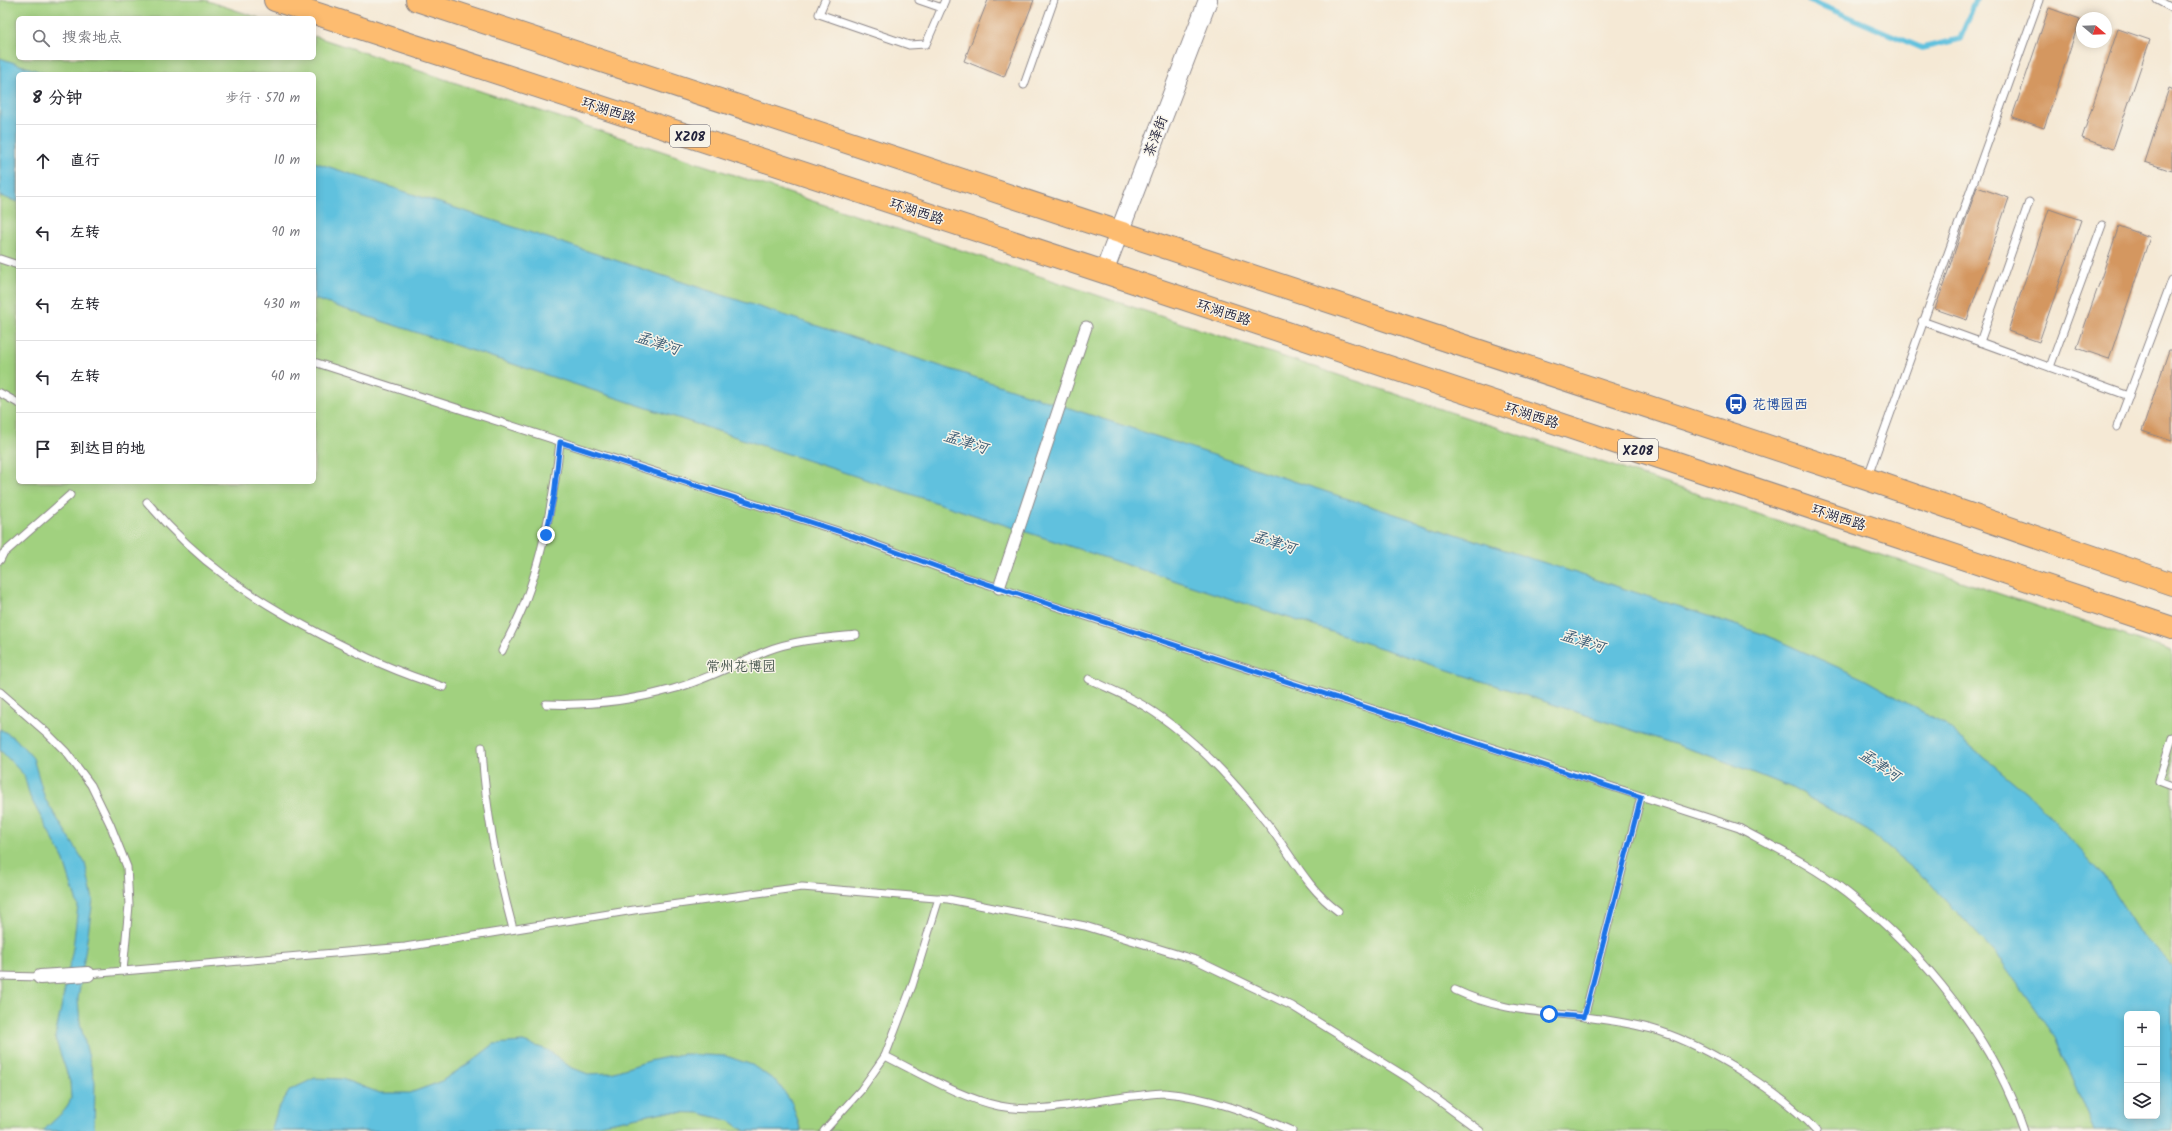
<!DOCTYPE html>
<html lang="zh">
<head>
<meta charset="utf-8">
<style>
  body { margin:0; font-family:Kalam,"LXGW WenKai TC",sans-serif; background:#f7f7f7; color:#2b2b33 }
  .controls { position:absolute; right:12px; bottom:12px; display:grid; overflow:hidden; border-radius:6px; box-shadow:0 2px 10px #0003 }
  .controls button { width:36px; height:36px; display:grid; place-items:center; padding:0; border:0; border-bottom:1px solid #e1e1e2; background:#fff; color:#2b2b33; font:20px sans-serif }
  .compass { position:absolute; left:2076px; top:12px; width:36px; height:36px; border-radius:50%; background:#fff; box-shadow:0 2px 10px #0003; rotate:109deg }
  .stop { position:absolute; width:12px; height:12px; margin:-9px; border:3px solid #1a73e8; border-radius:50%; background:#fff }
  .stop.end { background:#1a73e8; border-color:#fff; box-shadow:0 1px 4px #0008 }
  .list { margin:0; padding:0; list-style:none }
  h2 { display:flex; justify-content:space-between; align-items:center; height:52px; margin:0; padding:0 16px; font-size:17px }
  h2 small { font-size:13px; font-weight:400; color:#7c7c81 }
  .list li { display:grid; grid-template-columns:26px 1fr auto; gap:12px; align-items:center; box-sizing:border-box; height:72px; padding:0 16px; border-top:1px solid #e1e1e2 }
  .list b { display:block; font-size:15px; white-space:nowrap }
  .list em { font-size:13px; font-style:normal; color:#7c7c81 }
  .icon { flex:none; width:22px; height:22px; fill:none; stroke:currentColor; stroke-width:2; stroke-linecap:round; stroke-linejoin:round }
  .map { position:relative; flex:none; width:2172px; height:1131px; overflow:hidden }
  .search { position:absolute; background:#fff; box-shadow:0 2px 10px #0003; left:16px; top:16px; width:300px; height:44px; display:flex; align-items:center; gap:10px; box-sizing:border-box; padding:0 14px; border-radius:6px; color:#7c7c81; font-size:15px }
  .panel { position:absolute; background:#fff; box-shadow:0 2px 10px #0003; left:16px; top:72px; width:300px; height:412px; border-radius:6px }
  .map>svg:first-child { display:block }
</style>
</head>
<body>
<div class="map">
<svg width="2172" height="1131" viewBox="0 0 2172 1131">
  <rect width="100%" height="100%" fill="#f7f3e8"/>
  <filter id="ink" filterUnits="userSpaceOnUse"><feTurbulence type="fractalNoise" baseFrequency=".025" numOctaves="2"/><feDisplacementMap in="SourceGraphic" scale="8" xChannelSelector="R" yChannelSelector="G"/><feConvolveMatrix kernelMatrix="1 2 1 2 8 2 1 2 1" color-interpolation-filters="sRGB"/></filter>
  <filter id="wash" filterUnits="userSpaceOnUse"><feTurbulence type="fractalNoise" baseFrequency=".012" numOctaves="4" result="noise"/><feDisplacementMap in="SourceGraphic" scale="16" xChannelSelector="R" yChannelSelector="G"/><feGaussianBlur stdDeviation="0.9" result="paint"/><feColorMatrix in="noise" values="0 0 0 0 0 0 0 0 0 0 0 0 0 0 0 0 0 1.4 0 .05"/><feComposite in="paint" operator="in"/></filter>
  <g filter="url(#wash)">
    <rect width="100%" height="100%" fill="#f5e9d5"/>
    <path fill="#a1d17f" stroke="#627a5d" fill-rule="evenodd" d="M0,0H205L259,18H18V58H314V36L2172,651V1131H0ZM18,74H314V482H18ZM2127,1014H2157V1116H2127Z"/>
    <g fill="#60c1de" stroke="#41728c" fill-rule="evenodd">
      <path d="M0,58L47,74H18V202L0,196Z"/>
      <path d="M314,162L1766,635L1864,679L1944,724L2033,798L2103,875L2141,934L2172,965V1131H2095L2055,1037L1997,955L1928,881L1868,831L1790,787L1711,756L314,299ZM2127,1014H2157V1116H2127Z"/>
      <path d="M0,729L15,738L33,758L45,799L85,863L93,900L78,999L80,1023L95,1082L94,1131H43L65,1110L71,1099L70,1082L55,1038L73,948L78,906L63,858L30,797L24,775L0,750Z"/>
      <path d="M523,1042L548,1050L570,1067L588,1074L611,1073L649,1061L682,1054L726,1056L752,1065L777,1082L792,1103L801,1131H745L730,1121L699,1113L663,1112L570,1131H271L278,1109L290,1090L315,1078L342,1079L380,1093H410L440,1082L471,1062L494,1044Z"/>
    </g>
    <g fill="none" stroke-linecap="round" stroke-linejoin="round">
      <path stroke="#60c1de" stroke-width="5.5" d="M1809,0L1922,48L1960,39L1976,0"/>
    </g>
    <g id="blocks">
      <g fill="#d49760">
        <path d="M988,0H1034L1004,77L964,61Z"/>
        <path d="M2049,8L2080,19L2044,128L2012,117Z"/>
        <path d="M2118,29L2150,40L2113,149L2082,138Z"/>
        <path d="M2169,88L2172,89V171L2145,162Z"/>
        <path d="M1977,187L2009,198L1967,320L1935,309Z"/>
        <path d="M2049,209L2081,220L2039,342L2008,331Z"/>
        <path d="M2119,226L2150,237L2109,359L2077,348Z"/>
        <path d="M2169,350H2172V441L2142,431Z"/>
      </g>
    </g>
  </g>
  <g filter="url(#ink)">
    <use href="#blocks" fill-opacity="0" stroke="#8c8688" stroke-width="1"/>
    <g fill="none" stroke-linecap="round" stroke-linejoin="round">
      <g stroke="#8c8688" stroke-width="9">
        <g id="service">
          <path d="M825,0L819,14L909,45L926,44L945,0"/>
          <path d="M919,0L942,8"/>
          <path d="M2157,0L2172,8"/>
          <path d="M1024,85L1054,0"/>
          <path d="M0,259L18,265"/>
          <path d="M1922,321L2129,396"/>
          <path d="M1980,342L2029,202"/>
          <path d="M314,362L841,532L959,575L1739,828C1776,848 1815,867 1848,893C1924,953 1993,1038 2024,1131"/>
          <path d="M2050,367L2102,225"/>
          <path d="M0,393L18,403"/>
          <path d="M2117,427L2172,280"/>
          <path d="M1868,476L2039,0"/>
          <path d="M147,502C199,563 251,598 322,635C364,657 399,673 444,687"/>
          <path d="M0,560L3,554L70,495"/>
          <path d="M502,651C510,634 520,617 526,599C545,548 554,495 560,442"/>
          <path d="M1089,679C1107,688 1128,696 1146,707C1191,735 1233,780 1266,822C1289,851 1307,889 1338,911"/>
          <path d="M0,692L47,733L66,752L91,785L110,824L127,867L129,905L123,971"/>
          <path d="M546,704C589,706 631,701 673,689C706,680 735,664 766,651C794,640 826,638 856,635"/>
          <path d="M2172,738L2159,781L2172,786"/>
          <path d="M482,747C485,808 497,870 513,929"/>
          <path d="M88,974L405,947L634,910L802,887L948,899L1085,926L1196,960L1292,1006L1408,1078L1480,1131"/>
          <path d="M0,976L40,977"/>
          <path d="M1455,990C1499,1011 1538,1011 1585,1017C1609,1020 1635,1024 1659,1031C1708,1047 1783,1093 1816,1131"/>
          <path d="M1584,1017L1641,797"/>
          <path d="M885,1056C922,1074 958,1097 999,1106C1044,1115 1089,1100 1134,1096C1144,1095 1155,1093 1164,1093C1207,1096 1253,1114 1292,1131"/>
          <path d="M824,1131L861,1090L885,1056L912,986L939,898"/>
        </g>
      </g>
      <g stroke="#8c8688" stroke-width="13">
        <path id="pedestrian" d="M999,588L1086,327"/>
      </g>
      <g stroke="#8c8688" stroke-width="16">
        <path id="minor" d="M40,977L88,974"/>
      </g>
      <g stroke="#8c8688" stroke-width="20">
        <path id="tertiary" d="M1104,272L1208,0"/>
      </g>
      <g stroke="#8c8688" stroke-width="24">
        <g id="primary">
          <path d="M275,0L1104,272L2172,628"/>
          <path d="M417,0L1867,479L2172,584"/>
        </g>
      </g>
      <use href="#service" stroke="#fff" stroke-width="7"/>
      <use href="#pedestrian" stroke="#fff" stroke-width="11"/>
      <use href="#minor" stroke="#fff" stroke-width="14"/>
      <use href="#tertiary" stroke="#fff" stroke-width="18"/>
      <use href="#primary" stroke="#fdbc70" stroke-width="22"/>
    </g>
  </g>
  <g fill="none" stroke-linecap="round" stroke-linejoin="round" filter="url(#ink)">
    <path stroke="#1a73e8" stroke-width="5" d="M546,535L554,496L560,442L841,532L960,575L1641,797L1584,1017L1549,1014"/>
  </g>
  <defs>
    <g id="bus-disc" transform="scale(1.15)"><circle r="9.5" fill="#1a4fb4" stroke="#f7f3e8"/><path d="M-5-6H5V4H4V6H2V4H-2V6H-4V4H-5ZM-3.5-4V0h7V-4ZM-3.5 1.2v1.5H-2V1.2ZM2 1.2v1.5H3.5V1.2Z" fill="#fff"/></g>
  </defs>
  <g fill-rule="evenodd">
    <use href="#bus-disc" x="1736" y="404"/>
  </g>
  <g text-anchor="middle" stroke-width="3" stroke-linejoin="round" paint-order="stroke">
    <g fill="#f7f3e8" stroke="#62616f" stroke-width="1">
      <rect x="670" y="125" width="40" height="22" rx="3"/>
      <rect x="1618" y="439" width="40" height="22" rx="3"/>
    </g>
    <g font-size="13" font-weight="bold" fill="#22223b">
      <text x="690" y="141">XZ08</text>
      <text x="1638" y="455">XZ08</text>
    </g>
    <g font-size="14" fill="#22223b" stroke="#f7f3e8">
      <text transform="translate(609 110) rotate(18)" y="5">环湖西路</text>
      <text transform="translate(1155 136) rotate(-69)" y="5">茶泽街</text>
      <text transform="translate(917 211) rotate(18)" y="5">环湖西路</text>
      <text transform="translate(1224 312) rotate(18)" y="5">环湖西路</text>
      <text transform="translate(1532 415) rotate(18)" y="5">环湖西路</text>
      <text transform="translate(1839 517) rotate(18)" y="5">环湖西路</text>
    </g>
    <g font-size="14" fill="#164399" stroke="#f7f3e8" text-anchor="start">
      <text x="1752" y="409">花博园西</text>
    </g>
    <g font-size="14" fill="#48574f" stroke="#f7f3e8">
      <text x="741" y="671">常州花博园</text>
    </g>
    <g font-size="15" font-style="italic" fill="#385a74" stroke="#f7f3e8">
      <text transform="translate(658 343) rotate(18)" y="5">孟津河</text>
      <text transform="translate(966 442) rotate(18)" y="5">孟津河</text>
      <text transform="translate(1274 542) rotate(18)" y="5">孟津河</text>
      <text transform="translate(1583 641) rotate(18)" y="5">孟津河</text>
      <text transform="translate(1880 765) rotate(34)" y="5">孟津河</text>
    </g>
  </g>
</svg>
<div class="controls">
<button>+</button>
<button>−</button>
<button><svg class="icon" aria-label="layers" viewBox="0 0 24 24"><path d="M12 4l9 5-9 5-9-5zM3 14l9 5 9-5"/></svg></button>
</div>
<svg class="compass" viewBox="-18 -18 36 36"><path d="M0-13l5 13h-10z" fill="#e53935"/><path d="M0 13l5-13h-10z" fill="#7c7c81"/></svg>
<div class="stop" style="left:1549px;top:1014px"></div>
<div class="stop end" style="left:546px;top:535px"></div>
<div class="search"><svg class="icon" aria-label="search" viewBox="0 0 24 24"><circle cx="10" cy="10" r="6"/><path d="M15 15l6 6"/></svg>搜索地点</div>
<section class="panel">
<h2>8 分钟<small>步行 · 570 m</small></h2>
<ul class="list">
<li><svg class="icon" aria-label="ahead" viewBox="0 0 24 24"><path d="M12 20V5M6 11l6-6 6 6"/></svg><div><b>直行</b></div><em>10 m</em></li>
<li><svg class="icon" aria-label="left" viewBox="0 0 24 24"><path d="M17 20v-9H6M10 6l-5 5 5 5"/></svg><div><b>左转</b></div><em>90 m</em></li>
<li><svg class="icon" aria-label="left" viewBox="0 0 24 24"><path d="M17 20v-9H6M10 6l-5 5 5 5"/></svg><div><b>左转</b></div><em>430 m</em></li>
<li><svg class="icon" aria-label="left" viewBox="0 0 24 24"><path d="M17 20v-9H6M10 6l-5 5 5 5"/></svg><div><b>左转</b></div><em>40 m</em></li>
<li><svg class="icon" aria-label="arrive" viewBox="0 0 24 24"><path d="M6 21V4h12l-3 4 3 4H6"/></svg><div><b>到达目的地</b></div></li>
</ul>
</section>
</div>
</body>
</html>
